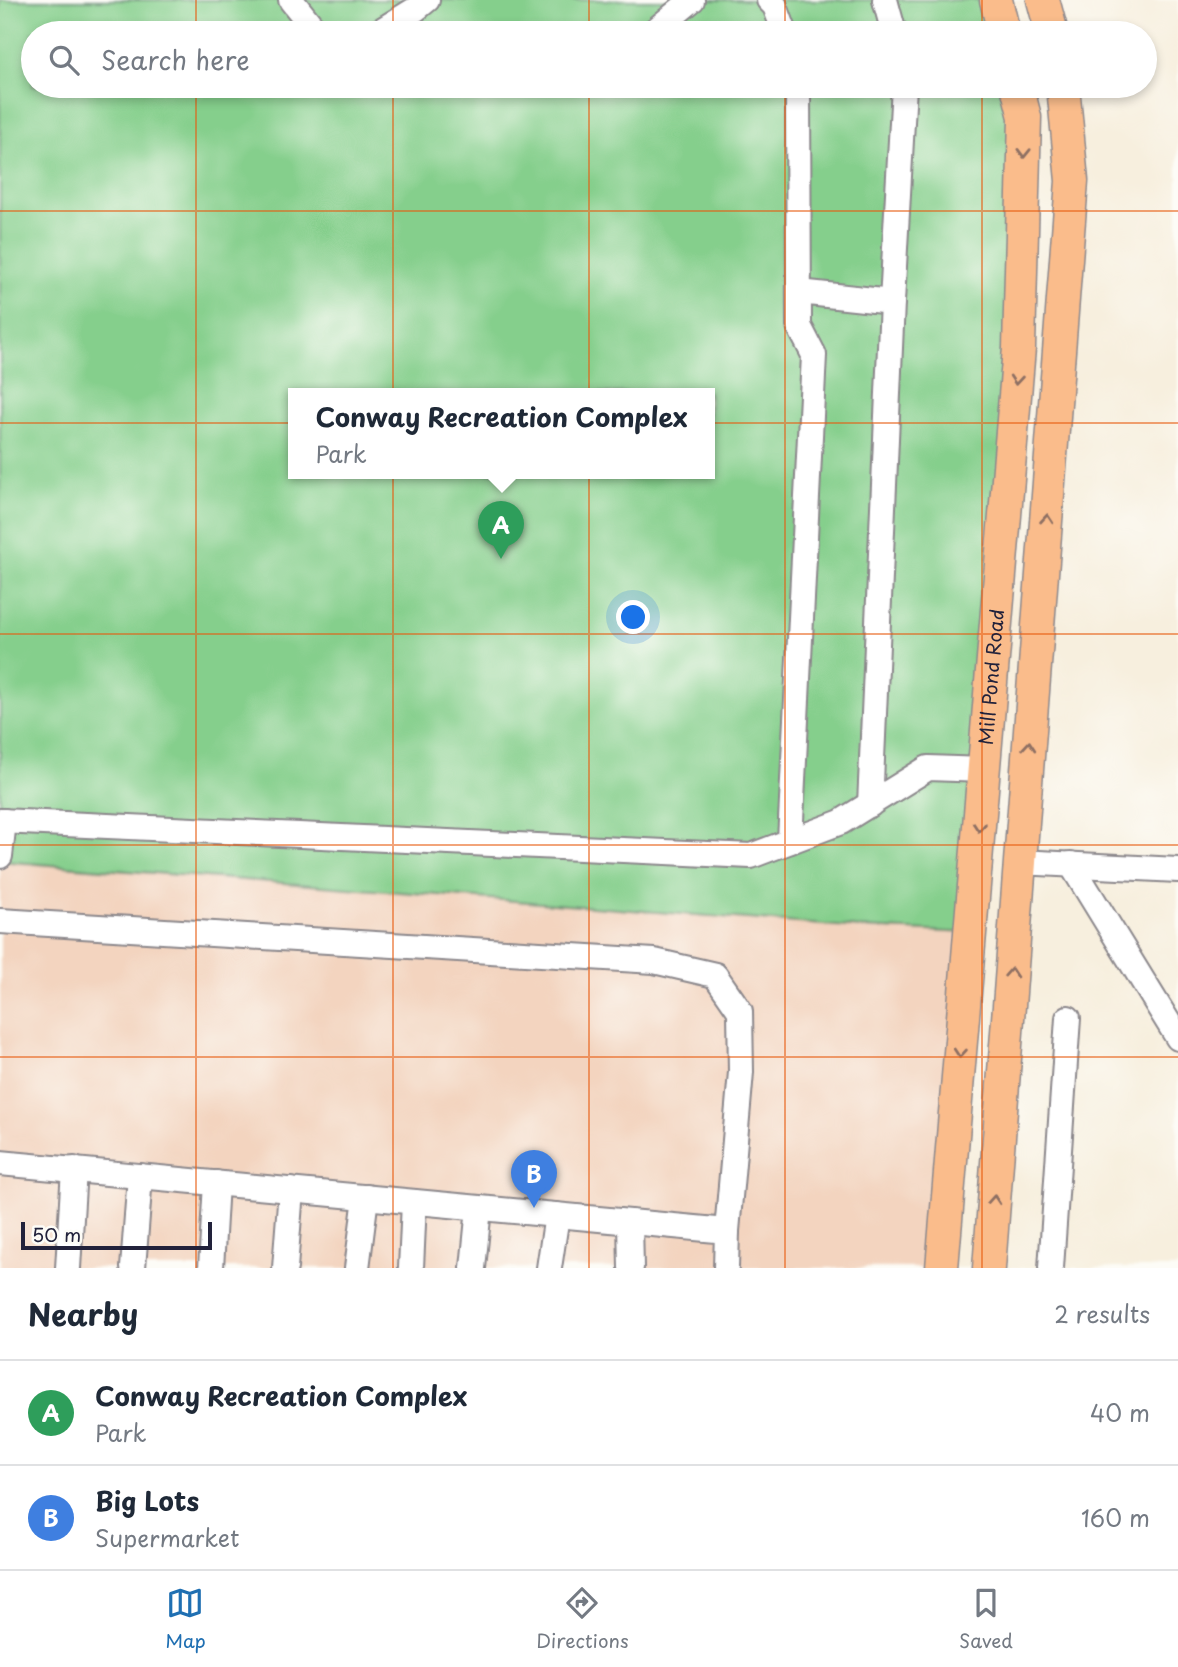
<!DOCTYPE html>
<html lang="en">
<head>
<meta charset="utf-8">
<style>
  body { margin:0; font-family:"Playpen Sans",sans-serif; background:#f6f6f7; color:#1f2937 }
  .scale { position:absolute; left:21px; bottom:18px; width:191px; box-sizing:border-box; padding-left:7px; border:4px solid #22223b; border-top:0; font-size:19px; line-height:24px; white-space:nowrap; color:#22223b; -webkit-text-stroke:5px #fdfcf7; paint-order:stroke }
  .you { position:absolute; left:634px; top:618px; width:24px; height:24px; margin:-18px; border:5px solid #fff; border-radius:50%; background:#1a73e8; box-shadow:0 0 0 10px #1a73e833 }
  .badge { display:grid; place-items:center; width:46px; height:46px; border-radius:50%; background:#1f6fb2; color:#fff; font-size:23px; font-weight:700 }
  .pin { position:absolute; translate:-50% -58px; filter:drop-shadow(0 2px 4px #0008) }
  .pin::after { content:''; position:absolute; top:37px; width:24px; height:21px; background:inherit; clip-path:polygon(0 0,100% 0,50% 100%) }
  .popup { position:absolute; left:288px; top:388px; width:427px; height:91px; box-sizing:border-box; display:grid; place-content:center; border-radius:0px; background:#fff; filter:drop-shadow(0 2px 5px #0005); font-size:23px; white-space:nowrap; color:#747a83 }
  .popup b { font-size:26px; color:#1f2937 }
  .popup::after { content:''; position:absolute; left:50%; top:100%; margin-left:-14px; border:14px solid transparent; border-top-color:#fff }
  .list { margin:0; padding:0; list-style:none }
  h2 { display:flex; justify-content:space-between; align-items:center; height:91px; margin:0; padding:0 28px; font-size:30px }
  h2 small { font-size:23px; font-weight:400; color:#747a83 }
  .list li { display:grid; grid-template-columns:46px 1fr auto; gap:21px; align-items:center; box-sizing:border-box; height:105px; padding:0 28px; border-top:2px solid #e0e1e3 }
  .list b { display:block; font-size:26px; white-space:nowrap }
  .list p { margin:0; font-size:23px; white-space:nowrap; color:#747a83 }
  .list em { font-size:23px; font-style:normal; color:#747a83 }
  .icon { flex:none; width:38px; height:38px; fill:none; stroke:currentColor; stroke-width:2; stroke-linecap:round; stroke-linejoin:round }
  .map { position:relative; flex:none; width:1178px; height:1268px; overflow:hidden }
  .search { position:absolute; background:#fff; box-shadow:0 4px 10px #0003; left:21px; right:21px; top:21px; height:77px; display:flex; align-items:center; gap:18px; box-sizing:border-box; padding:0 24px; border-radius:38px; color:#747a83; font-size:26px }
  .sheet { height:301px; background:#fff }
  nav { display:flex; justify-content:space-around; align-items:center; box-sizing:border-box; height:98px; border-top:2px solid #e0e1e3; background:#fff; font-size:19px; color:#747a83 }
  nav a { display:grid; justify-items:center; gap:4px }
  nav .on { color:#1f6fb2 }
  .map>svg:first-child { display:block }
</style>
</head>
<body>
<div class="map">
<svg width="1178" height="1268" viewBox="0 0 1178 1268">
  <rect width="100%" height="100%" fill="#fdfcf7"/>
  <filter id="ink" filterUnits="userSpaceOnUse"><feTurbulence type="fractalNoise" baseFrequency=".0143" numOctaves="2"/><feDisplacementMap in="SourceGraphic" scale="14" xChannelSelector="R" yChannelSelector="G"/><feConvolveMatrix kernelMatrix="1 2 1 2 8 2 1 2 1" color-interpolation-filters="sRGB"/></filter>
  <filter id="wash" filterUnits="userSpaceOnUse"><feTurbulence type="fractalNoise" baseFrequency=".00686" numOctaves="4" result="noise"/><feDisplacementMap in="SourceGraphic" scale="28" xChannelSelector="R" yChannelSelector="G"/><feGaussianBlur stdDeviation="1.57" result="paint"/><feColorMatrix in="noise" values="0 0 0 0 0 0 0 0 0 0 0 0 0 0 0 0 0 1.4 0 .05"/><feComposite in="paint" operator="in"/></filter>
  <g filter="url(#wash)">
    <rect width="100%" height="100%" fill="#f7efde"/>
    <path fill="#f3d4bf" d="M0,861L862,928L970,933L941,1268H0Z"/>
    <path fill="#85cf8c" stroke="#547864" stroke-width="2" fill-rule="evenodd" d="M0,0H996L1004,33H33V86H1017L1025,117L970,933L862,928L0,861ZM293,393H709V473H293Z"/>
  </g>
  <g filter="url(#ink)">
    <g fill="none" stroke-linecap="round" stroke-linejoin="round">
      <g stroke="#8c888c" stroke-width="28">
        <g id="minor">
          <path d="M291,0L314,29L326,33"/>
          <path d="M769,0L775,6L785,33"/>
          <path d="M885,0L894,33"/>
          <path d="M377,33L416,9L427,0"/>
          <path d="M652,33L692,0"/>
          <path d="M799,292L892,302"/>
          <path d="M870,805L892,302L904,86"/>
          <path d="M0,821L751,856L841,822L928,768L984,770"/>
          <path d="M790,841L814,355L799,326L798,86"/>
          <path d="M0,856L4,821"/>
          <path d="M1019,862L1178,870"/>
          <path d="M1071,864L1178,1038"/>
          <path d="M0,921L654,961L715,975L740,1011L741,1072L727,1231"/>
          <path d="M0,1163L727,1231L726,1268"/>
          <path d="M630,1222L631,1268"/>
          <path d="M68,1268L74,1169"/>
          <path d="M133,1268L140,1176"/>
          <path d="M211,1268L216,1183"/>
          <path d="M285,1268L291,1190"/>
          <path d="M357,1268L366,1197"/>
          <path d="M411,1268L414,1202"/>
          <path d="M473,1268L479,1208"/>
          <path d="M549,1268L557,1215"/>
          <path d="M1051,1268L1068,1018"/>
        </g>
      </g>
      <g stroke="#8c888c" stroke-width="35">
        <g id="major">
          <path d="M996,0L1004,33"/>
          <path d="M1043,0L1052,33"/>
          <path id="s1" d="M942,1268L1019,348L1025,117L1017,86"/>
          <path d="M989,1268L1072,181L1063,86"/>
        </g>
      </g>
      <use href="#minor" stroke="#fff" stroke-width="24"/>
      <use href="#major" stroke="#fabc8b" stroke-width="32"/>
    </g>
    <defs><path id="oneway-chevron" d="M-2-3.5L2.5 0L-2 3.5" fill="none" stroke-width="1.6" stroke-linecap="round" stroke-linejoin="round" transform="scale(1.75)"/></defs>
    <g stroke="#8e6f63">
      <use href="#oneway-chevron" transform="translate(1024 153) rotate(91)"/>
      <use href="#oneway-chevron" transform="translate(1016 380) rotate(95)"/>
      <use href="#oneway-chevron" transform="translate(1047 519) rotate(-85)"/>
      <use href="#oneway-chevron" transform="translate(1029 746) rotate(-85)"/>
      <use href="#oneway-chevron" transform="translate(979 827) rotate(95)"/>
      <use href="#oneway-chevron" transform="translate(1011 973) rotate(-86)"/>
      <use href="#oneway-chevron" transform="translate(960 1053) rotate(95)"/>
      <use href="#oneway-chevron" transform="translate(994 1200) rotate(-86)"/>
    </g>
  </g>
  <path fill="none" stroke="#e8590c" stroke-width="2" stroke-opacity="0.55" d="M196,0V33M393,0V33M589,0V33M785,0V33M982,0V33M196,86V1268M393,86V1268M589,86V1268M785,86V1268M982,86V1268M0,211H1178M0,423H1178M0,634H1178M0,845H1178M0,1057H1178"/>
  <g text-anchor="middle" stroke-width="5" stroke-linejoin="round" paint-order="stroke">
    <g font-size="19" fill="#22223b" stroke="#fdfcf7">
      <text dy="7" stroke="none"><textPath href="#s1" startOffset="593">Mill Pond Road</textPath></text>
    </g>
  </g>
</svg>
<div class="scale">50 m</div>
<div class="you"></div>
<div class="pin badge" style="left:501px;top:559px;background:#2e9e5b">A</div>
<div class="popup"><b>Conway Recreation Complex</b>Park</div>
<div class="pin badge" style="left:534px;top:1208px;background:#3f7fe0">B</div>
<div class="search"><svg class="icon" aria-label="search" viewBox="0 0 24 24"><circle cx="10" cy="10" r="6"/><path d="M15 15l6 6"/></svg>Search here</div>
</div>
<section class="sheet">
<h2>Nearby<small>2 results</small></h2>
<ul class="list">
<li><span class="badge" style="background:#2e9e5b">A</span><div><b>Conway Recreation Complex</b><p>Park</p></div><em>40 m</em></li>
<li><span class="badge" style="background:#3f7fe0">B</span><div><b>Big Lots</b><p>Supermarket</p></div><em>160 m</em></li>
</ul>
</section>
<nav>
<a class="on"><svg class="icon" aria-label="map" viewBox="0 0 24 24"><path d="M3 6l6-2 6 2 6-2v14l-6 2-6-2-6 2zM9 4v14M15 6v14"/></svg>Map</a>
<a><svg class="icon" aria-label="directions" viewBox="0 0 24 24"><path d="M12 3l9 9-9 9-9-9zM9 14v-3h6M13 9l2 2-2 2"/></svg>Directions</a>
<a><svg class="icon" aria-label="saved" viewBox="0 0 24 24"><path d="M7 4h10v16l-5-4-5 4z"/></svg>Saved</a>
</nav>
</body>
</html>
